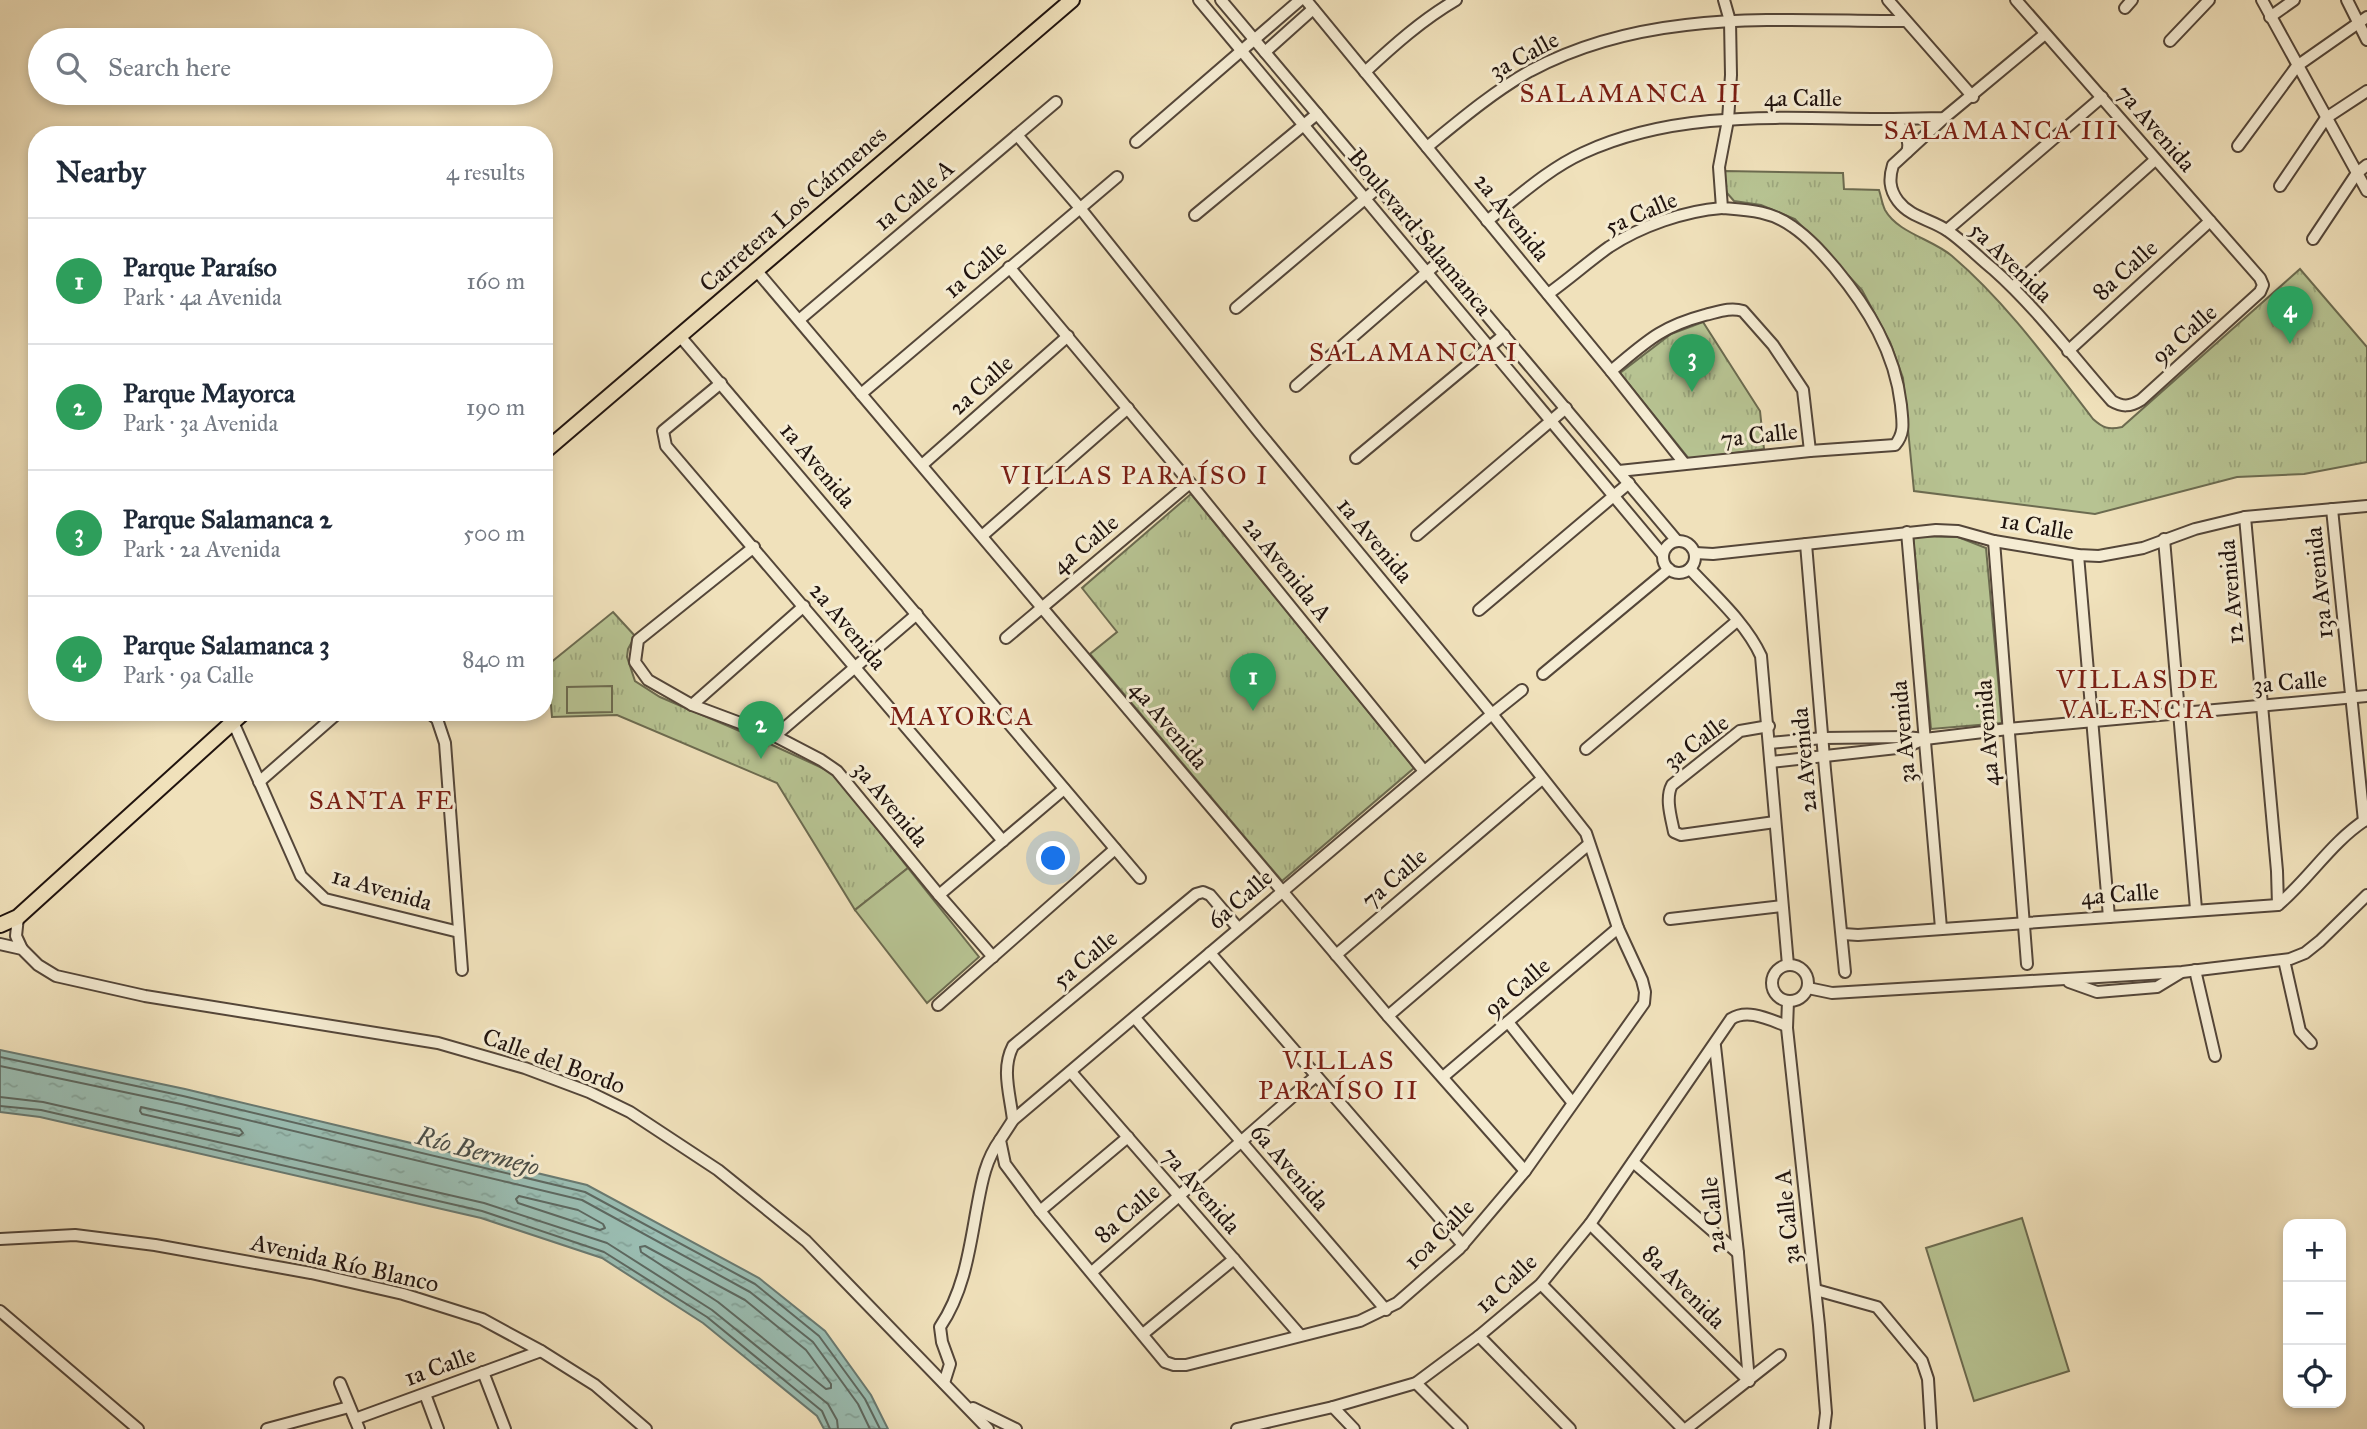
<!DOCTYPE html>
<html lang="en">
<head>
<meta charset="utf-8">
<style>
  body { margin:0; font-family:"IM FELL Great Primer",serif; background:#f2f2f3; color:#1f2937 }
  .controls { position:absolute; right:21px; bottom:21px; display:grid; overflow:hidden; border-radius:14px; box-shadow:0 4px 10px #0003 }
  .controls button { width:63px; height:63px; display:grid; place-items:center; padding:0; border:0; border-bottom:2px solid #e0e1e3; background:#fff; color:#1f2937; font:35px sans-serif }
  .you { position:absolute; left:1054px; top:859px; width:24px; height:24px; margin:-18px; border:5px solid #fff; border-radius:50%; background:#1a73e8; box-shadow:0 0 0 10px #1a73e833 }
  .badge { display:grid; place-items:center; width:46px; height:46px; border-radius:50%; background:#1a73e8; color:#fff; font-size:23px; font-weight:700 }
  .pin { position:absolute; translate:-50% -58px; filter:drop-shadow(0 2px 4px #0008) }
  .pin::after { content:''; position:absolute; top:37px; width:24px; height:21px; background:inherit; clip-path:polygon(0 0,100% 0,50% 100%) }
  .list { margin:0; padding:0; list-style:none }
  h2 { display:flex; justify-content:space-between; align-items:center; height:91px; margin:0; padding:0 28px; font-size:30px }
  h2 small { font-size:23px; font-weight:400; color:#747a83 }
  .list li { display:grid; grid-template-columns:46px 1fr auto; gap:21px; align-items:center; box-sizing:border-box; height:126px; padding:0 28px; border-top:2px solid #e0e1e3 }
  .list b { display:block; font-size:26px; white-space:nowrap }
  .list p { margin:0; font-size:23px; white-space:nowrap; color:#747a83 }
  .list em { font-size:23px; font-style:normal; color:#747a83 }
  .icon { flex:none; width:38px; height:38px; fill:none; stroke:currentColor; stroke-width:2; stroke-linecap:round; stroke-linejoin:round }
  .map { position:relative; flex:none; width:2367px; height:1429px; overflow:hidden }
  .search { position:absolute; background:#fff; box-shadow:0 4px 10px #0003; left:28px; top:28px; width:525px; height:77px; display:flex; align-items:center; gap:18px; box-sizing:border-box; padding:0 24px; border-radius:38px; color:#747a83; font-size:26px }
  .panel { position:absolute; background:#fff; box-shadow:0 4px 10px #0003; left:28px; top:126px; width:525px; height:595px; border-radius:28px }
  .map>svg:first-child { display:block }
</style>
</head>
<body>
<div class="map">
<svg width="2367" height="1429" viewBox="0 0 2367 1429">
  <defs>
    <pattern id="park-tufts" width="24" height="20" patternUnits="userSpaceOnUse" patternTransform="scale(1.75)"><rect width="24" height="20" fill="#b7c392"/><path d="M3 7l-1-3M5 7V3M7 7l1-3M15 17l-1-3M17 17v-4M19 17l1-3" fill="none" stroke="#9da77d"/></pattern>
    <pattern id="water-ripples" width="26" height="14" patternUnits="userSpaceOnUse" patternTransform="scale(1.75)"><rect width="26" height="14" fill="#9abdb2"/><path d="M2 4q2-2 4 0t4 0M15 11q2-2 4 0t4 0" fill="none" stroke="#84a298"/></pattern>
  </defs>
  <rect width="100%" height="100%" fill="#f0e1bb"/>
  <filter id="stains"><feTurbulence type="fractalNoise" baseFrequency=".00286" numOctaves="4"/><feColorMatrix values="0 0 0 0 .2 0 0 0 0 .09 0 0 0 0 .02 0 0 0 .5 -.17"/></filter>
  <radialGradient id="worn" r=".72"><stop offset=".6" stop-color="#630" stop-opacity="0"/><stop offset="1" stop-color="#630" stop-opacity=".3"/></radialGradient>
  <g fill="url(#park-tufts)" stroke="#6c6b50" stroke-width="2">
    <path d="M1725,171L1843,173L1844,189L1879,190C1881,196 1882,204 1885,210C1898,233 1932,239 1952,256C2007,303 2049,362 2093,419C2103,428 2108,430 2122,427L2300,269L2367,347V462L2304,474L2237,477L2095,514L1914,491L1903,378L1890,342L1862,290L1795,219L1761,205L1734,201L1727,193L1724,183Z"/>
    <path d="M1703,322L1760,411L1764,449L1689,459L1620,373L1671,334Z"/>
    <path d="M1191,494L1414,768L1282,881L1090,654L1117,632L1082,588Z"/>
    <path d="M1913,536L1958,537L1986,548L2002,723L1931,729Z"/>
    <path d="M613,612L635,636L628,649L627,657L635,681L660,697L770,744L833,773L908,868L855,910L777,783L617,715L552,717L551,705L544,704V668Z"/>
  </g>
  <g fill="#b7c392" stroke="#6c6b50" stroke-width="2">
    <path d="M612,686V712L567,713V687Z"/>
    <path d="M908,868L979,957L927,1003L855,910Z"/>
    <path d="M2022,1218L2069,1371L1974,1401L1926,1248Z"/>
  </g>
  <path fill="url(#water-ripples)" stroke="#697970" stroke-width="2" d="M0,1050L185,1089L587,1185L759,1278L825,1331L871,1395L888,1429H824L817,1416L703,1323L602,1258L481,1218L40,1117L0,1112Z"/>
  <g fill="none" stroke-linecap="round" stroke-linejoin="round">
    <g stroke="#5d6860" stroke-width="2">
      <path d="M0,1057L183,1096L585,1192L755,1284L819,1336L865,1399L880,1429"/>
      <path d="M0,1066L181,1104L582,1200L750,1292L813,1342L858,1404L870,1429"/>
      <path d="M0,1097L43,1102L484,1203L607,1243L712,1310L828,1404L837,1420L838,1429"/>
      <path d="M0,1106L41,1110L482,1211L604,1252L707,1317L822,1411L830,1429"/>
      <path d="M141,1107L240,1129L243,1133L239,1136L142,1114L140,1111Z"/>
      <path d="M519,1196L578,1210L603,1224L605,1228L600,1230L518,1203L516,1199Z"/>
      <path d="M645,1246L745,1300L806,1350L831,1384V1388L826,1389L718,1302L641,1252L640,1247Z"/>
    </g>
    <g stroke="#544639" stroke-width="14">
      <g id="minor">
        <path d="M1199,0L1663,555"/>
        <path d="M1221,0L1677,541"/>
        <path d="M1306,0L1611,371L1684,463"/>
        <path d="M1888,0L1973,97"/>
        <path d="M2262,0L2367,191"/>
        <path d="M2347,0L2367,40"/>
        <path d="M2125,8L2132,0"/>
        <path d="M2270,17L2294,0"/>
        <path d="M2170,41L2209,0"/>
        <path d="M1265,52L1313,9"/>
        <path d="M1365,72C1394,45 1422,20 1456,0"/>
        <path d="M1944,118L1893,165C1889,178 1889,189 1898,201C1911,218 1931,219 1948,231C1964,242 1978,257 1993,269C2037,308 2073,357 2112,401C2122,407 2130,407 2141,400L2260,292L2263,285L2260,278L2016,0"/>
        <path d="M1893,119L1944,118L2045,34"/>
        <path d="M1017,135L1080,208L1258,431L1492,714L1586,833L1618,928L1642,980L1645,992L1644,1003L1525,1171L1459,1249L1397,1303L1360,1321L1186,1365H1174L1165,1362L1040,1211L1005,1164L1000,1140L1013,1120C1173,984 1332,848 1492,714L1522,690"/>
        <path d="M1136,142L1300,0"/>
        <path d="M2238,146L2297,66L2367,17"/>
        <path d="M1427,147C1460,120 1493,92 1530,71C1647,8 1777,21 1905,21"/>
        <path d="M2280,186L2326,118L2367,91"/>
        <path d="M1195,215L1317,114"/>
        <path d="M1487,221C1518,197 1548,169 1583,153C1680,108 1789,119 1893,119C1902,128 1912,139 1907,152"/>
        <path d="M1947,230L2102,97"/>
        <path d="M2313,239L2357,173L2367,165"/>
        <path d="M1009,267L1190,483L1424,771"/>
        <path d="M756,270L1388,1016L1525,1171"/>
        <path d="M2013,287L2155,160"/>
        <path d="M1548,294C1569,279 1588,262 1609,247C1641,226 1684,211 1722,208"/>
        <path d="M1236,308L1379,187"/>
        <path d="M799,320L1056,102"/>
        <path d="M679,335L1140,878"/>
        <path d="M2068,351L2210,221"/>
        <path d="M1611,371C1646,342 1660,327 1705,315C1718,312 1730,307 1743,311L1773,345L1803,390L1810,451"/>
        <path d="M721,383L663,431L666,446L1003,841"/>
        <path d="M1296,386L1441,260"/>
        <path d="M861,394L1117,177"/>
        <path d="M1356,458L1504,335"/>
        <path d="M922,465L1068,336"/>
        <path d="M1619,471L1810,451L1895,445C1906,432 1902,420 1901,405C1895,352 1868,308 1835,268C1822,253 1809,238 1793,227C1772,211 1748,210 1722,208L1719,167L1728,120L1731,75L1730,21L1724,0"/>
        <path d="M2332,509L2364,821"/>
        <path d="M2245,517L2277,871L2278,905"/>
        <path d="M1907,532L1941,928"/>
        <path d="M1417,535L1566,408"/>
        <path d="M982,536L1128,408"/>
        <path d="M2164,539L2196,909"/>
        <circle cx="1679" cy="557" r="16"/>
        <path d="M1994,541L2027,964"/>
        <path d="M1806,544L1825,770L1845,972"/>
        <path d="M754,547L638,640L635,662L648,680L692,705L775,736L821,760L837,771L939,895L993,957"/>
        <path d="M1695,553L1713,554L1936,530L1958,531L1994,541L2078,555L2099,556L2143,548L2195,529L2245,517L2367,506"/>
        <path d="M2078,555L2109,917"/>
        <path d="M1690,569C1714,595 1746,623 1761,656L1788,965"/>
        <path d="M1479,610L1629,483"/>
        <path d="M1006,638L1190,483"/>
        <path d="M1543,674L1669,569"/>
        <path d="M692,705L804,606"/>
        <path d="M428,712L437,719L445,743L462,970"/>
        <path d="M233,722L301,876L325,899L459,932"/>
        <path d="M1769,726L1740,731L1672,785C1665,798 1671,817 1674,832L1681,835L1775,822"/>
        <path d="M775,736L917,614"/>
        <path d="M1770,743L1823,738L1906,737L1925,739L2008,729L2367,696"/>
        <path d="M1586,749L1737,621"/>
        <path d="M1771,762L1906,747L1922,740"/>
        <path d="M259,782L339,712"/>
        <path d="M939,895L1064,789"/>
        <path d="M18,917L16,936L22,949"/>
        <path d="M1670,919L1782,906"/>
        <path d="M1843,934L1858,935L2278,905C2309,879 2332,841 2367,819"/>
        <path d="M0,944L22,949L38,965L56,976L145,996L438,1043L525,1068L589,1092L630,1112L718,1170L806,1241L988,1429"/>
        <path d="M1210,953L1463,1245"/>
        <path d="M1336,955L1542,779"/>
        <path d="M2284,960L2300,1031L2311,1043"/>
        <circle cx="1790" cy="983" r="18"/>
        <path d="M2195,970L2215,1056"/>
        <path d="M2069,982L2097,992L2157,987L2180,973"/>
        <path d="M1808,988L1832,993L2182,972L2290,959L2305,953L2320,941L2367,895"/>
        <path d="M1788,1001L1787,1028L1819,1325L1826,1413L1824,1429"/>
        <path d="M938,1005L1115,849"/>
        <path d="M1388,1016L1589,844"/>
        <path d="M1135,1018L1386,1310"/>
        <path d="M1508,1022L1572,1102"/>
        <path d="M1715,1046L1738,1253L1749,1381"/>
        <path d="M1071,1072L1300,1335"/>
        <path d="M1443,1077L1618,928"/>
        <path d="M1013,1120C1010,1094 1001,1069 1013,1046L1196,894L1203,892L1210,895L1238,928"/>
        <path d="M1633,1162L1738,1253"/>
        <path d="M1040,1211L1128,1137"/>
        <path d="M1590,1224L1749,1381"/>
        <path d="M0,1239L75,1235L155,1245L311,1273L403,1294L482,1319L541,1351L595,1385L646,1429"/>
        <path d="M1092,1272L1316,1076"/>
        <path d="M1541,1284L1683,1429"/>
        <path d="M1816,1290L1877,1307L1922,1361L1928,1379L1931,1429"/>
        <path d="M0,1311L138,1429"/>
        <path d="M1143,1334L1234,1259"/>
        <path d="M1479,1336L1570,1429"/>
        <path d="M483,1372L505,1429"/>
        <path d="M340,1383L359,1429"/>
        <path d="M944,1383L950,1364L942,1342L940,1327C963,1293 969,1253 976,1213C981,1187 984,1162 1000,1140"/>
        <path d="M1416,1383L1462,1429"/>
        <path d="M425,1394L438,1429"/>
        <path d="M1333,1407L1354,1429"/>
        <path d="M973,1408L1016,1429"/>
        <path d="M355,1419L541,1351"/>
        <path d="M267,1429L349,1407"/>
        <path d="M1237,1429L1333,1407L1416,1383L1479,1336L1541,1284L1590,1224L1731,1019C1748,1008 1770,1020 1787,1026"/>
        <path d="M1686,1429L1780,1355"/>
      </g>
    </g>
    <g stroke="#20130e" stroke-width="18">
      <g id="major">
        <path d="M544,452L1072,0"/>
        <path d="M0,925L18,917L244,712"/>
      </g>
    </g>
    <use href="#minor" stroke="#f5ecd3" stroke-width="10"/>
    <use href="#major" stroke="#f0e1bb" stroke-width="14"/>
  </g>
  <g text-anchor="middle" stroke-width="6" stroke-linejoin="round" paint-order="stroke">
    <g font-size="24" fill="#20130e" stroke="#f5ecd3">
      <text transform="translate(1524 55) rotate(-28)" y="8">3a Calle</text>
      <text x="1803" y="106">4a Calle</text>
      <text transform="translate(2156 128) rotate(49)" y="8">7a Avenida</text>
      <text transform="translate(914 195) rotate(-40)" y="8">1a Calle A</text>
      <text transform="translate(793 209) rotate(-41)" y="8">Carretera Los Cármenes</text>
      <text transform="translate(1641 213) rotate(-23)" y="8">5a Calle</text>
      <text transform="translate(1512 217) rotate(51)" y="8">2a Avenida</text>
      <text transform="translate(1420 232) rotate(50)" y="8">Boulevard Salamanca</text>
      <text transform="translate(2011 262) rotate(44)" y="8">5a Avenida</text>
      <text transform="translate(975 269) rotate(-41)" y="8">1a Calle</text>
      <text transform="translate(2125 270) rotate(-42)" y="8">8a Calle</text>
      <text transform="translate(2184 334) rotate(-41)" y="8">9a Calle</text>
      <text transform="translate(981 385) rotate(-42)" y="8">2a Calle</text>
      <text transform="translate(1759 435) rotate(-6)" y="8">7a Calle</text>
      <text transform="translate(818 465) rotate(50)" y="8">1a Avenida</text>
      <text transform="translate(2037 526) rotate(10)" y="8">1a Calle</text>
      <text transform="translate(1375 540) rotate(50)" y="8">1a Avenida</text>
      <text transform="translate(1085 544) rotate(-40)" y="8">4a Calle</text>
      <text transform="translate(1287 569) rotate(51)" y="8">2a Avenida A</text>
      <text transform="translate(2319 583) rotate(-96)" y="8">13a Avenida</text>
      <text transform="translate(2231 592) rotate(-95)" y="8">12 Avenida</text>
      <text transform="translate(848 626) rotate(50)" y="8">2a Avenida</text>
      <text transform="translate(2290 682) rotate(-5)" y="8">3a Calle</text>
      <text transform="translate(1169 725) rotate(50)" y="8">4a Avenida</text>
      <text transform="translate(1903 732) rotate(-95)" y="8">3a Avenida</text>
      <text transform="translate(1987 733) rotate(-94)" y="8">4a Avenida</text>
      <text transform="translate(1696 742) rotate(-37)" y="8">3a Calle</text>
      <text transform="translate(1804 760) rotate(-95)" y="8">2a Avenida</text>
      <text transform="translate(891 804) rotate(50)" y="8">3a Avenida</text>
      <text transform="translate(1394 878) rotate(-41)" y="8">7a Calle</text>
      <text transform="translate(382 889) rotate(16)" y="8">1a Avenida</text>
      <text transform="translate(2120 894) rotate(-4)" y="8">4a Calle</text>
      <text transform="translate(1240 899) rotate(-41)" y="8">6a Calle</text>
      <text transform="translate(1085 959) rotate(-40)" y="8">5a Calle</text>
      <text transform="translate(1517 987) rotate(-40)" y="8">9a Calle</text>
      <text transform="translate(554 1061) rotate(20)" y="8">Calle del Bordo</text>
      <text transform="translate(1290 1167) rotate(49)" y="8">6a Avenida</text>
      <text transform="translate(1201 1190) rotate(49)" y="8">7a Avenida</text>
      <text transform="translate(1127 1213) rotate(-41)" y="8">8a Calle</text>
      <text transform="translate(1713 1215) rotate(-96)" y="8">2a Calle</text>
      <text transform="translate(1787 1217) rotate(-96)" y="8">3a Calle A</text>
      <text transform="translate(1439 1234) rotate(-45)" y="8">10a Calle</text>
      <text transform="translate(345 1263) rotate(13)" y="8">Avenida Río Blanco</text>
      <text transform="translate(1506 1283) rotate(-43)" y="8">1a Calle</text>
      <text transform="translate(1684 1287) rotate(45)" y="8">8a Avenida</text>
      <text transform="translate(440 1366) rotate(-20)" y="8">1a Calle</text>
    </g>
    <g font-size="26" letter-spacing="2" fill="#7a1f14" stroke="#f5ecd3">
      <text x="1631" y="102">SALAMANCA II</text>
      <text x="2002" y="139">SALAMANCA III</text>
      <text x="1414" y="361">SALAMANCA I</text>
      <text x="1135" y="484">VILLAS PARAÍSO I</text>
      <text x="2138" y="688">VILLAS DE<tspan x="2138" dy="30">VALENCIA</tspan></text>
      <text x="962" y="725">MAYORCA</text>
      <text x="382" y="809">SANTA FE</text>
      <text x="1339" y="1069">VILLAS<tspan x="1339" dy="30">PARAÍSO II</tspan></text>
    </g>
    <g font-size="26" font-style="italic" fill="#4b4e47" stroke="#f5ecd3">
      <text transform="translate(478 1151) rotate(15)" y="9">Río Bermejo</text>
    </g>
  </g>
  <rect width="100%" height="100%" filter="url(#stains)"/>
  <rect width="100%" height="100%" fill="url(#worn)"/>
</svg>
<div class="controls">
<button>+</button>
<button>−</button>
<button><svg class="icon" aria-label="locate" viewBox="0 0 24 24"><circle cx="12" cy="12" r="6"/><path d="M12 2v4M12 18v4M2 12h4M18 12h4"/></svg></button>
</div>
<div class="you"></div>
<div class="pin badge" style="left:1253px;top:711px;background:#2e9e5b">1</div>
<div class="pin badge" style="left:761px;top:759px;background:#2e9e5b">2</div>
<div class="pin badge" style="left:1692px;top:392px;background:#2e9e5b">3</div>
<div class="pin badge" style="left:2290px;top:344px;background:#2e9e5b">4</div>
<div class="search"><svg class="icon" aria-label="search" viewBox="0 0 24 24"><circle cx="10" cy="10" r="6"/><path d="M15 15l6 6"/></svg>Search here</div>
<section class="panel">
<h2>Nearby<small>4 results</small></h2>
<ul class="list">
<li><span class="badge" style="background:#2e9e5b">1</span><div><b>Parque Paraíso</b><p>Park · 4a Avenida</p></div><em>160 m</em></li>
<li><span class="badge" style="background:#2e9e5b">2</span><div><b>Parque Mayorca</b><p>Park · 3a Avenida</p></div><em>190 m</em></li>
<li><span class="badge" style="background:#2e9e5b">3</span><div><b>Parque Salamanca 2</b><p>Park · 2a Avenida</p></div><em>500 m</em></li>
<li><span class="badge" style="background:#2e9e5b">4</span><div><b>Parque Salamanca 3</b><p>Park · 9a Calle</p></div><em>840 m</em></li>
</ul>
</section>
</div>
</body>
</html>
